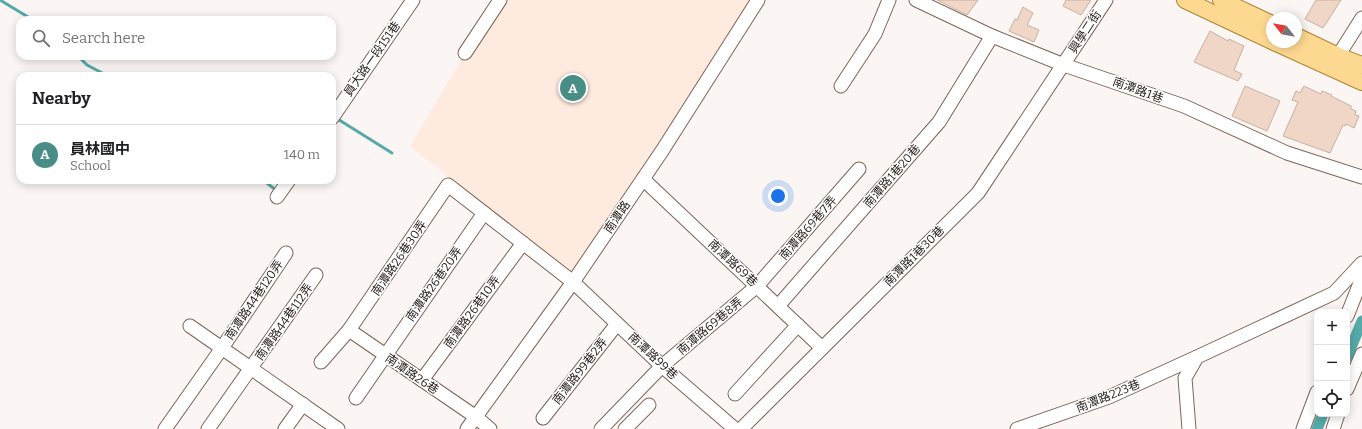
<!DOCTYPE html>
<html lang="en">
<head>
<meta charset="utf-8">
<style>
  body { margin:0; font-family:Bitter,"Noto Sans TC",serif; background:#f6f6f6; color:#202124 }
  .controls { position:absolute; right:12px; bottom:12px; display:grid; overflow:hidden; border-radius:8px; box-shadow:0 2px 10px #0003 }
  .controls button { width:36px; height:36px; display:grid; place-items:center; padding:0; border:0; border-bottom:1px solid #e0e0e0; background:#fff; color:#202124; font:20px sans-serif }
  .compass { position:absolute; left:1266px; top:12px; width:36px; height:36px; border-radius:50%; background:#fff; box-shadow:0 2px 10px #0003; rotate:301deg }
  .you { position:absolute; left:778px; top:196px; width:14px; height:14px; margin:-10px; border:3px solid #fff; border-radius:50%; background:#1a73e8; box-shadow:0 0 0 6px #1a73e833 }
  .badge { display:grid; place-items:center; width:26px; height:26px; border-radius:50%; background:#488e87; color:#fff; font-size:13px; font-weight:700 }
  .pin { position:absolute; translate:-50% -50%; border:2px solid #fff; box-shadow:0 1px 4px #0006 }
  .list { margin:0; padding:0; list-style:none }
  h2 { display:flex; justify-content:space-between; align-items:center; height:52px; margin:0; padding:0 16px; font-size:17px }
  h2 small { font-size:13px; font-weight:400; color:#757577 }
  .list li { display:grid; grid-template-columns:26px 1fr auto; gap:12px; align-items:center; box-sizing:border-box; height:60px; padding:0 16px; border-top:1px solid #e0e0e0 }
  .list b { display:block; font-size:15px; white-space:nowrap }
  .list p { margin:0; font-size:13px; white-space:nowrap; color:#757577 }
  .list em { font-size:13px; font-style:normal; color:#757577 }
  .icon { flex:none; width:22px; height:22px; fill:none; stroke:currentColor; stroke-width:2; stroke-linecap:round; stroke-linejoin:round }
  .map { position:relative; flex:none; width:1362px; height:429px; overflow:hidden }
  .search { position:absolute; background:#fff; box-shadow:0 2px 10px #0003; left:16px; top:16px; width:320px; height:44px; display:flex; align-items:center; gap:10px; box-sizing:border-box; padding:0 14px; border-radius:12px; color:#757577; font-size:15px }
  .panel { position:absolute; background:#fff; box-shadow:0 2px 10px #0003; left:16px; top:72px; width:320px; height:112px; border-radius:12px }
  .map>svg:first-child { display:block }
</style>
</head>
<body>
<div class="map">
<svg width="1362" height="429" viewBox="0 0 1362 429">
  <rect width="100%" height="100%" fill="#fbf6f3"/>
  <path fill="#feeade" d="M500,0H759L575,275L551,260L410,146L480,29Z"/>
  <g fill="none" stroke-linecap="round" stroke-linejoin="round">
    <g stroke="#56aaaa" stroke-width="3">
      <path d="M0,0L33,20"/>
      <path d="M78,56L87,65L108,76"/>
      <path d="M336,118L392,153"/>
      <path d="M263,180L277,191"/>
    </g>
    <g stroke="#56aaaa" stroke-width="11">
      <path d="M1347,357L1362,321"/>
      <path d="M1317,429L1323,414"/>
    </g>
  </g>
  <g fill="#f0d6c7" stroke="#c9b0a1">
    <path d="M937,0H978L967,15Z"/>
    <path d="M1066,0H1091L1081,15L1063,6Z"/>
    <path d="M1316,0H1341L1323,28L1305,19Z"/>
    <path d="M1023,7L1033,13L1027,25L1039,30L1034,42L1009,31L1015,19L1017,20Z"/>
    <path d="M1210,31L1228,41L1229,39L1244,46L1234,70L1242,74L1238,81L1194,62Z"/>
    <path d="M1245,86L1280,101L1267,131L1232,116Z"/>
    <path d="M1304,86L1321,94L1322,91L1332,95L1331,96L1351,106V109L1356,111L1355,115L1359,116L1354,128L1346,124L1345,126L1343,125L1330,153L1283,136L1298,102L1292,100L1296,91L1300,93Z"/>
  </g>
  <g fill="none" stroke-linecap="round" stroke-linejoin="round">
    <g stroke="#7c6658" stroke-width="15">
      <g id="minor">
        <path d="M916,0L992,36L1064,65L1184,106L1287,153L1362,177"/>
        <path d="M465,53L500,0"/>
        <path d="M1338,56L1362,18"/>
        <path d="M841,86L875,34L889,0"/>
        <path d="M332,118L413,0"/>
        <path d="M643,179L822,348"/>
        <path d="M277,197L289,180"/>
        <path d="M778,306L939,122L992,36"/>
        <path d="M1347,316L1362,278"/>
        <path d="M190,326L338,429"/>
        <path d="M349,330L476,417L490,429"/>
        <path d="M321,362L349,330L448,185L573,282L662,366L735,429"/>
        <path d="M422,380L523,243"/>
        <path d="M1347,389L1362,354"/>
        <path d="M735,394L798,325"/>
        <path d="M356,398L484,213"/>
        <path d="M543,418L617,324"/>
        <path d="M165,429L222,348L286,253"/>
        <path d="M208,429L316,275"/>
        <path d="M285,429L303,404"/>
        <path d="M467,429L573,282L662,151L758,0"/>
        <path d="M601,429L662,366L757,286L859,169"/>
        <path d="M625,429L649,405"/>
        <path d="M741,429L978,193L1106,0"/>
        <path d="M1017,429L1109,397L1197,357"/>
        <path d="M1189,429L1185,378L1197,357L1334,293L1362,263"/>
        <path d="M1303,429L1317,392"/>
        <path d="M1333,429L1338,414"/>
      </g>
    </g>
    <g stroke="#b08535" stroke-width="18">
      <g id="major">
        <path d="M1185,0L1272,41"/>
        <path d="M1221,0L1272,24"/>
        <path d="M1296,36L1338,56L1362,65"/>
        <path d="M1274,42L1362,82"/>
      </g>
    </g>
    <use href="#minor" stroke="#fff" stroke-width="13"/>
    <use href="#major" stroke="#fdd890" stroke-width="16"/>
  </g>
  <g text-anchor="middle" stroke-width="3" stroke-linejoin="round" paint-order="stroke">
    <g font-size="12" fill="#241b16" stroke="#fff">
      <text transform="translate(1085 32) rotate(-57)" y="4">興學二街</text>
      <text transform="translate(372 59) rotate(-55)" y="4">員大路一段151巷</text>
      <text transform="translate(1138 90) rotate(20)" y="4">南潭路1巷</text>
      <text transform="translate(892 176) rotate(-49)" y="4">南潭路1巷20巷</text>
      <text transform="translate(617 217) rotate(-56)" y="4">南潭路</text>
      <text transform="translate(808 228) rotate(-49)" y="4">南潭路69巷7弄</text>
      <text transform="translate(914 256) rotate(-45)" y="4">南潭路1巷30巷</text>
      <text transform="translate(399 258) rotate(-56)" y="4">南潭路26巷30弄</text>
      <text transform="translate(733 263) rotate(43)" y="4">南潭路69巷</text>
      <text transform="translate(434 284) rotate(-55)" y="4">南潭路26巷20弄</text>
      <text transform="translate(254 300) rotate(-56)" y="4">南潭路44巷120弄</text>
      <text transform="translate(472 312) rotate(-54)" y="4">南潭路26巷10弄</text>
      <text transform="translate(284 322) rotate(-55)" y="4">南潭路44巷112弄</text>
      <text transform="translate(710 326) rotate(-40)" y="4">南潭路69巷8弄</text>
      <text transform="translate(653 356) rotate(43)" y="4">南潭路99巷</text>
      <text transform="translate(580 371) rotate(-52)" y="4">南潭路99巷2弄</text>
      <text transform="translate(412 374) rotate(34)" y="4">南潭路26巷</text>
      <text transform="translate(1108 396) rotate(-22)" y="4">南潭路223巷</text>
    </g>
  </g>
</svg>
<div class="controls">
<button>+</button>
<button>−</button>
<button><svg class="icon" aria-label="locate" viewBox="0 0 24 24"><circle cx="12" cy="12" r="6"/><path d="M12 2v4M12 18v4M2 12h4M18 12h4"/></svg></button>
</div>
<svg class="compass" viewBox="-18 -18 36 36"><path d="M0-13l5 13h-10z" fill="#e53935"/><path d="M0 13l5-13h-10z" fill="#757577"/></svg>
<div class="you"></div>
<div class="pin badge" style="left:573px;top:88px">A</div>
<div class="search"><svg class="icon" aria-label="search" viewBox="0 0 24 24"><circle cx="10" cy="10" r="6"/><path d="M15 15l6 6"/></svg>Search here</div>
<section class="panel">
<h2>Nearby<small></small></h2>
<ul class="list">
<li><span class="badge">A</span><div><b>員林國中</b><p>School</p></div><em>140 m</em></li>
</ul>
</section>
</div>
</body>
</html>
